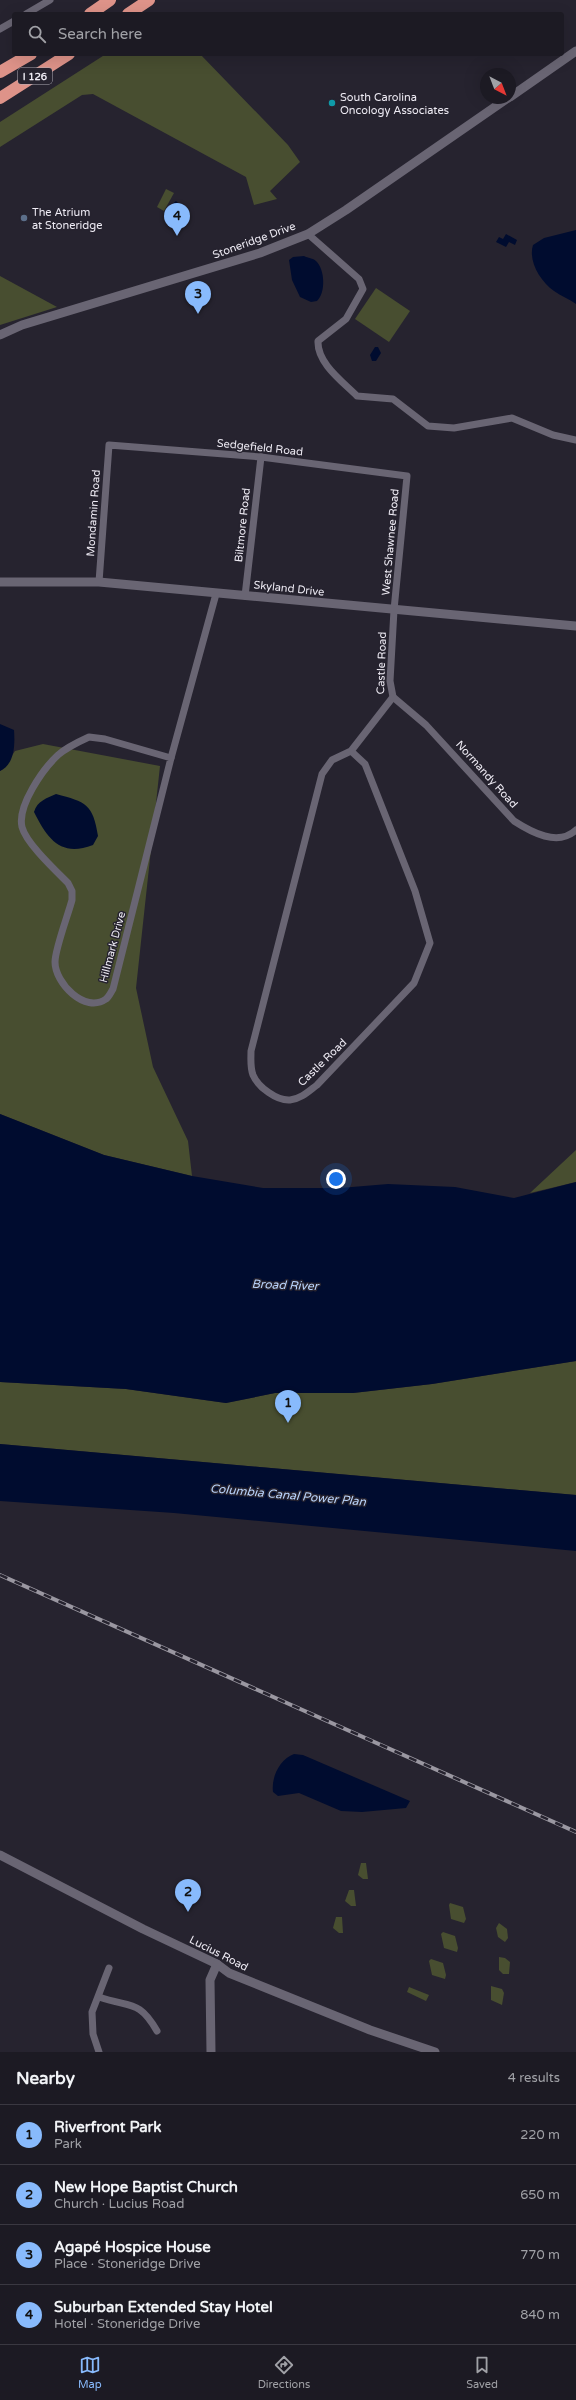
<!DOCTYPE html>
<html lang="en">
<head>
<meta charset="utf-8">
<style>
  body { margin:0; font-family:"Varela Round",sans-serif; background:#25232b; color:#f1f3f6 }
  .compass { position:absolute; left:480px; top:68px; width:36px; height:36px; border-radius:50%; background:#1c1a23; box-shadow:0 4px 16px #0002; rotate:138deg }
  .you { position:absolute; left:336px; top:1179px; width:14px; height:14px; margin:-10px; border:3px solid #fff; border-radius:50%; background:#1a73e8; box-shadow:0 0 0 6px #1a73e833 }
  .badge { display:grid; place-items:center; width:26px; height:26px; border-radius:50%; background:#88bafc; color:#111; font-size:13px; font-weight:700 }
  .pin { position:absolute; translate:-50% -33px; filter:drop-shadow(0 1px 2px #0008) }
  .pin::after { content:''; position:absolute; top:21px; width:14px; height:12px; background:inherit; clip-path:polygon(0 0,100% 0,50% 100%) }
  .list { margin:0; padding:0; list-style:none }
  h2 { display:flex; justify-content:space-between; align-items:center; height:52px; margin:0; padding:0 16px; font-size:17px }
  h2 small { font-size:13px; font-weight:400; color:#a0a1a6 }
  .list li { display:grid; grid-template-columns:26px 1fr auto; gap:12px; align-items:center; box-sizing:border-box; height:60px; padding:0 16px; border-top:1px solid #3a3841 }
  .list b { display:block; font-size:15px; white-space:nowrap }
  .list p { margin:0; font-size:13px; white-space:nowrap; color:#a0a1a6 }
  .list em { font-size:13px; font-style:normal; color:#a0a1a6 }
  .icon { flex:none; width:22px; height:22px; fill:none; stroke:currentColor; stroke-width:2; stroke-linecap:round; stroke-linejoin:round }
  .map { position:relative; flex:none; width:576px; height:2052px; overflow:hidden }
  .search { position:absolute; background:#1c1a23; box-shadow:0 4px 16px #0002; left:12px; right:12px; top:12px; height:44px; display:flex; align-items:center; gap:10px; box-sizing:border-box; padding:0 14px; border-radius:4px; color:#a0a1a6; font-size:15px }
  .sheet { height:292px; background:#1c1a23 }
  nav { display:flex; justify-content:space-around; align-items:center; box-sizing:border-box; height:56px; border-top:1px solid #3a3841; background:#1c1a23; font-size:11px; color:#a0a1a6 }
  nav a { display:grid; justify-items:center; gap:2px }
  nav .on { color:#88bafc }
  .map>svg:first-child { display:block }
</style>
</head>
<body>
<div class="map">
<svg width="576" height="2052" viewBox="0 0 576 2052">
  <rect width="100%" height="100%" fill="#26232f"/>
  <g fill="#484e30">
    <path d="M106,54H200L288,145L300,162L270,191L277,199L254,205L246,177L93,94L82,95L0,147V122Z"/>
    <path d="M166,189L174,193L164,211L157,207Z"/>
    <path d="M0,276L57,307L0,325Z"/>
    <path d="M376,288L410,311L389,342L355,319Z"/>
    <path d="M43,744L160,766L136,988L153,1067L188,1141L192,1176L104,1155L0,1114V771L3,769L15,751Z"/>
    <path d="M576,1150V1182L530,1193Z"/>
    <path d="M576,1361V1495L0,1444V1382L126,1389L226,1403L275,1393H353L432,1384Z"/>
    <path d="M361,1863H366L368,1879H363L358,1875Z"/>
    <path d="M349,1890H354L356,1906H351L345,1901Z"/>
    <path d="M450,1903L463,1907L466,1919L464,1923L451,1919L449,1905Z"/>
    <path d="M336,1917H342L343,1933H339L333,1928Z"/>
    <path d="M499,1923L507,1929L508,1938L505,1942L498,1937L496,1928Z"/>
    <path d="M443,1932L455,1936L458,1948L457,1952L444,1948L441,1934Z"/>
    <path d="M499,1957L505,1958L510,1962L509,1974H503L499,1970Z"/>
    <path d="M431,1959L443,1963L446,1975L445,1979L432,1975L429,1961Z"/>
    <path d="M491,1986L502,1989L504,1993L502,2005L491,2000Z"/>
    <path d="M409,1987L429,1995L426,2001L407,1992Z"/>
  </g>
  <g fill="#000c2f">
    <path d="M176,201L178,203L177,211L173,213L171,205Z"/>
    <path d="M576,230V304C569,299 561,296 554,291C540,281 528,261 533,245L544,238Z"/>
    <path d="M506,234L517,240L515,245L509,242L506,247L496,242L499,237L503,239Z"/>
    <path d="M304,256C308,258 313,258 316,261C325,269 326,293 317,301L311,302L300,297L292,280L289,260L293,257Z"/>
    <path d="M375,347H378L381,353L376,361H372L370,355Z"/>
    <path d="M0,724L14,730C15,744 15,764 0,771Z"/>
    <path d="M56,794C86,802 93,804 98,836L93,845C61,857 48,840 34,812C37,801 47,798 56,794Z"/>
    <path d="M0,1114L104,1155L192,1176L263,1188H340L388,1184L455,1187L514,1198L576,1182V1361L432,1384L353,1393H275L226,1403L126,1389L0,1382Z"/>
    <path d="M0,1444L576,1495V1551L174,1513L0,1501Z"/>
    <path d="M294,1754L303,1755L410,1801L406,1808L362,1812L341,1811L299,1793L278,1796L273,1792C271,1777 280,1759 294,1754Z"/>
  </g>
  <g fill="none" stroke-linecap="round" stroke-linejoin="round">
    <g stroke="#696573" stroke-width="7">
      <path d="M26,14L50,0"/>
      <path d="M0,29L14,21"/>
      <path d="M308,234L359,279L363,289L346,319L318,341C317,363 342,381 357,396L393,399L428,426L454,428L512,418L553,435L576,440"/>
      <path d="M99,582L109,445L261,457L407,476L394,610L390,681L393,697L351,751L332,760L322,774L251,1051C251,1060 250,1067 253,1075C258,1087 277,1101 290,1100C301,1099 309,1091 317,1085L414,983L430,943L415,891L365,764L351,751"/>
      <path d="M245,596L261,457"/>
      <path d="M393,697L426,725L514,821C531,832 558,847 576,830"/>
      <path d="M89,737L105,739L171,758L113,989C111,992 109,997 106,999C85,1014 55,983 55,962C55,949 68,915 72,900V891L68,883C55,870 26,843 22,827C17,806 43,769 58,755C67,747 78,742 89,737Z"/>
      <path d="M171,758L216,594"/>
      <path d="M99,1997C130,2008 139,1999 157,2031"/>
      <path d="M99,2052L93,2034L92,2012L109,1968"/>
    </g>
    <g stroke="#696573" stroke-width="9">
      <path d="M510,97L576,51"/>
      <path d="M0,335L22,325L260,253L308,234L346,210L508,98"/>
      <path d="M0,582H99L576,626"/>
      <path d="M0,1855L143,1929L217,1964L229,1973L370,2030L435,2052"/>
      <path d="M211,2052L210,1980L217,1964"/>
    </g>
    <g stroke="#de9389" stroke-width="12">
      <path d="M90,14L110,0"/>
      <path d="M128,14L149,0"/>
      <path d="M0,72L31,54"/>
      <path d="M0,98L69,54"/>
    </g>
    <g stroke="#9a97a1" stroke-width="4">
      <path id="rail" d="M0,1575L576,1832"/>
    </g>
    <use href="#rail" stroke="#26232f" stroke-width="2.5" stroke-dasharray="8" stroke-linecap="butt"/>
  </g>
  <circle fill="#0f9aa8" stroke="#26232f" stroke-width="1.5" cx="332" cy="103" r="4"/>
  <circle fill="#5c6f8a" stroke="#26232f" stroke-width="1.5" cx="24" cy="218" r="4"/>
  <g text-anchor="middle" stroke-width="3" stroke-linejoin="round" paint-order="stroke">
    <rect fill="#26232f" stroke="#b2afb9" stroke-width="1" x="18" y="68" width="34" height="16" rx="3"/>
    <g font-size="10" font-weight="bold" fill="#eeebf4">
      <text x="35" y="80">I 126</text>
    </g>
    <g font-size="11" fill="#eeebf4" stroke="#26232f" text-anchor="start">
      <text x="340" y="101">South Carolina<tspan x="340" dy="13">Oncology Associates</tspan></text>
      <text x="32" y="216">The Atrium<tspan x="32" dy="13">at Stoneridge</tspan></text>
    </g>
    <g font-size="11" fill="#eeebf4" stroke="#26232f">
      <text transform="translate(254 240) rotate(-20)" y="4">Stoneridge Drive</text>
      <text transform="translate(260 447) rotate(6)" y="4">Sedgefield Road</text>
      <text transform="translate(93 513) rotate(-86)" y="4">Mondamin Road</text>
      <text transform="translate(242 525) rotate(-84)" y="4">Biltmore Road</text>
      <text transform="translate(390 542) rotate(-85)" y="4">West Shawnee Road</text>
      <text transform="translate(289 588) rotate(6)" y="4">Skyland Drive</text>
      <text transform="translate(381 663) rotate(-88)" y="4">Castle Road</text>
      <text transform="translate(487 774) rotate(48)" y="4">Normandy Road</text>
      <text transform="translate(112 947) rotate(-75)" y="4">Hillmark Drive</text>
      <text transform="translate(322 1062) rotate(-44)" y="4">Castle Road</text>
      <text transform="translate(219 1953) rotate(27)" y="4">Lucius Road</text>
    </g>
    <g font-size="12" font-style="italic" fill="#bad4fc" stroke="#26232f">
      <text transform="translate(285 1285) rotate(2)" y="4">Broad River</text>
      <text transform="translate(288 1495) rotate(5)" y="4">Columbia Canal Power Plan</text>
    </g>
  </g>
</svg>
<svg class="compass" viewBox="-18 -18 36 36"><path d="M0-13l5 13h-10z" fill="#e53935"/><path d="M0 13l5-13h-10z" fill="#a0a1a6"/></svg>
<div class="you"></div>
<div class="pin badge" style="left:288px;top:1423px">1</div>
<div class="pin badge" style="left:188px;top:1912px">2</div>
<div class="pin badge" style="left:198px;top:314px">3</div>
<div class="pin badge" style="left:177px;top:236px">4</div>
<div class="search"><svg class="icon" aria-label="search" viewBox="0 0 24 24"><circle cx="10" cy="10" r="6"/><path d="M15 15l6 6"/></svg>Search here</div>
</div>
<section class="sheet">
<h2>Nearby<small>4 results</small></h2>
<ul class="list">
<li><span class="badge">1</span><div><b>Riverfront Park</b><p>Park</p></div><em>220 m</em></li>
<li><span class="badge">2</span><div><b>New Hope Baptist Church</b><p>Church · Lucius Road</p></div><em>650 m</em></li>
<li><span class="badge">3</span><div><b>Agapé Hospice House</b><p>Place · Stoneridge Drive</p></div><em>770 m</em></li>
<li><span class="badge">4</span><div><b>Suburban Extended Stay Hotel</b><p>Hotel · Stoneridge Drive</p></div><em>840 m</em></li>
</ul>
</section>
<nav>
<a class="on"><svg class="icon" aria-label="map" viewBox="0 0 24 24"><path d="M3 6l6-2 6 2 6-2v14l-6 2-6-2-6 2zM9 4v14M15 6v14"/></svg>Map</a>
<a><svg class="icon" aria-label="directions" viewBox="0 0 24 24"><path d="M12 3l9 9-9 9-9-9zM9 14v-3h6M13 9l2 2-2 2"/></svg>Directions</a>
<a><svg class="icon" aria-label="saved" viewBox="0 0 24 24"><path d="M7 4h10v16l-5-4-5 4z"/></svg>Saved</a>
</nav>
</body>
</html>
